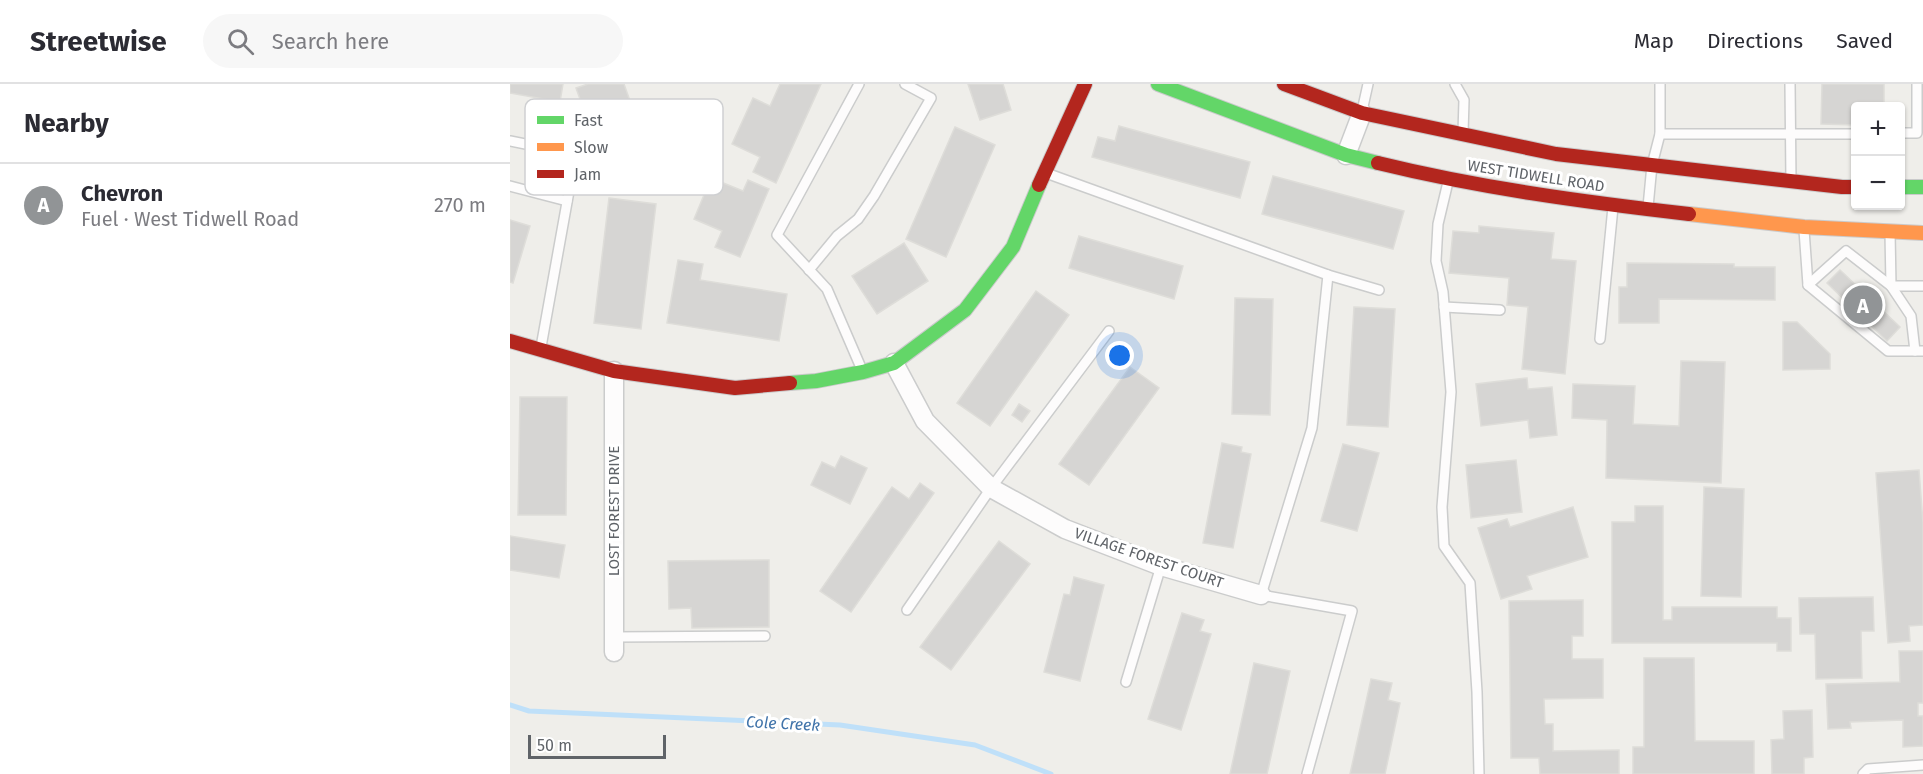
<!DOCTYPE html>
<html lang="en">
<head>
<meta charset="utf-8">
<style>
  body { margin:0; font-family:"Fira Sans",sans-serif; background:#f7f7f7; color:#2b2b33 }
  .controls { position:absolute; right:18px; top:18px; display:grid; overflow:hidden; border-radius:6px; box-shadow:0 2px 4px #0004 }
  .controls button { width:54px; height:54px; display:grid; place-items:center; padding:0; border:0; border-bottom:2px solid #e1e1e2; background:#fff; color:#2b2b33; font:30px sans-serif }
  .scale { position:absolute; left:18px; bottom:15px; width:138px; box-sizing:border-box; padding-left:6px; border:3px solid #5f6368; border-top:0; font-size:16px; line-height:21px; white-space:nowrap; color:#5f6368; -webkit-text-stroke:4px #fff; paint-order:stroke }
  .you { position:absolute; left:610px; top:272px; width:21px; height:21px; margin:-15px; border:4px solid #fff; border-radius:50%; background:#1a73e8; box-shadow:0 0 0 9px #1a73e833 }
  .badge { display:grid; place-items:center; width:39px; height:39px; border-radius:50%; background:#919496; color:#fff; font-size:20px; font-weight:700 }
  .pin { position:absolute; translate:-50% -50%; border:3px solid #fff; box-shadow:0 2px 6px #0006 }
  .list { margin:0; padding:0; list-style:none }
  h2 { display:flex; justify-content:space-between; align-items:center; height:78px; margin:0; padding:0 24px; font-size:26px }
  h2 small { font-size:20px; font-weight:400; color:#7c7c81 }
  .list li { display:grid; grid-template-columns:39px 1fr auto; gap:18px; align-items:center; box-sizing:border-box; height:84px; padding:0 24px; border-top:2px solid #e1e1e2 }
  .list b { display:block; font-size:22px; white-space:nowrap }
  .list p { margin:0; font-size:20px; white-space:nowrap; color:#7c7c81 }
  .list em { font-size:20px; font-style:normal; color:#7c7c81 }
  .icon { flex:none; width:33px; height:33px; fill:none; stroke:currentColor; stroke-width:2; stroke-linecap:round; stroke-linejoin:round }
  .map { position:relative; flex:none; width:1413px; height:690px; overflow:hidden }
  header { display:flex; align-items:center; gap:36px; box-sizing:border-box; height:84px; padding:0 30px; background:#fff; border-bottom:2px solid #e1e1e2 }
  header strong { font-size:28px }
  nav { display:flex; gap:33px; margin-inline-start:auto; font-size:21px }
  .search { width:420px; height:54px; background:#f7f7f7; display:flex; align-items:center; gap:15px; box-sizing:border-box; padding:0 21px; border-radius:33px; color:#7c7c81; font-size:22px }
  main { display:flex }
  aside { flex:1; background:#fff }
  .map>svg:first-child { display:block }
</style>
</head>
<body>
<header>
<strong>Streetwise</strong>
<div class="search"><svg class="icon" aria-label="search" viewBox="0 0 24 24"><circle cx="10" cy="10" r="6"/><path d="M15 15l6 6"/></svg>Search here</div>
<nav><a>Map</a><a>Directions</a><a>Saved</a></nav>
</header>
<main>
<aside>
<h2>Nearby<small></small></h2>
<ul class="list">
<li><span class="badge">A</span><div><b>Chevron</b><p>Fuel · West Tidwell Road</p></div><em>270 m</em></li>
</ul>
</aside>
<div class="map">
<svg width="1413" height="690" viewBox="0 0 1413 690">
  <rect width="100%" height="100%" fill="#efeeea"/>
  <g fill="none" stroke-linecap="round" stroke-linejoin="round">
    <path stroke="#bfe0f9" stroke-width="5" d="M0,621L19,627L330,641L465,661L541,690"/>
  </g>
  <g fill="#d6d5d3" stroke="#deddd9" stroke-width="1.5">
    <path d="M0,0H53L50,18L0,9Z"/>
    <path d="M78,0H114L147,93L104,109L66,4Z"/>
    <path d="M270,0H311L266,99L243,88L250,73L222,60L243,14L260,22Z"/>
    <path d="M458,0H493L501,26L470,36Z"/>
    <path d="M1312,0H1374V22H1346V41L1311,40Z"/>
    <path d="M609,42L740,78L730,114L582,73L588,53L605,57Z"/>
    <path d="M445,43L485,61L436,173L396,155Z"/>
    <path d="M763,92L894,127L883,165L752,130Z"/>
    <path d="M201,94L233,107L238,96L259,105L230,173L205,163L212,147L184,135Z"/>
    <path d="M99,114L146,120L131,245L84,239Z"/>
    <path d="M0,136L20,142L3,199L0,198Z"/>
    <path d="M969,142L1044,149L1041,175L1066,177L1055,290L1012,285L1018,223L997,221L999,194L939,189L943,147L969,149Z"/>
    <path d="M569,152L673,182L664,215L559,184Z"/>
    <path d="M394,159L418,197L367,230L342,192Z"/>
    <path d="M168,176L193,180L190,196L277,210L269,257L157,239Z"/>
    <path d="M1117,179L1224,180V183H1265V216L1149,215V239H1109V203H1117Z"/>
    <path d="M1330,186L1390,243L1377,257L1317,199Z"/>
    <path d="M526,207L559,231L480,342L447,319Z"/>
    <path d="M725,214L763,215L760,331L722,330Z"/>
    <path d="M844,223L885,225L878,343L837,341Z"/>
    <path d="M1273,238H1287L1320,270V285L1273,286Z"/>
    <path d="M1171,277L1215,278L1211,399L1096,394L1097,336L1062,334L1063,300L1125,302L1123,340L1169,342Z"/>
    <path d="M620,283L649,304L579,401L549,380Z"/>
    <path d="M1017,294L1018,305L1042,303L1047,351L1020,354L1018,336L971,342L966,300Z"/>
    <path d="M10,313H57L56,431H8Z"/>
    <path d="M509,320L520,327L512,338L502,331Z"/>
    <path d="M712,359L732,363L731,368L741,370L723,464L693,459Z"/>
    <path d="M833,360L869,369L847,447L811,437Z"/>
    <path d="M331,372L357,384L340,420L301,401L312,378L325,384Z"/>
    <path d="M1006,376L1012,428L961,434L956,381Z"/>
    <path d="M1409,386L1413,439V541L1399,542L1400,557L1378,559L1366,389Z"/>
    <path d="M410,399L424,409L341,528L310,507L382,403L399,415Z"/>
    <path d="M1194,403L1234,405L1231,513L1191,512Z"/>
    <path d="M1125,422H1153V536H1162V523H1267V534H1281V567H1267V559H1102V438H1125Z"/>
    <path d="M1063,423L1078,473L1017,492L1022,505L991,515L968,444L997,435L1000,443Z"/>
    <path d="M0,452L55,461L49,494L0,486Z"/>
    <path d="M489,457L520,480L441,586L410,563Z"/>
    <path d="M259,476V543L182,544L181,524L159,525L158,477Z"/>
    <path d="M564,493L594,501L570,597L534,588L554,510L560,511Z"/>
    <path d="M1363,513L1364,547H1351L1352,594L1306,595L1305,550H1290L1289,514Z"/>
    <path d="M1073,516V552H1062V575H1093V614L1034,615L1035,640H1043V667L1109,666V690H1030L1029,674H1001L999,517Z"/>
    <path d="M672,529L694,536L690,547L701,550L671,646L638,635Z"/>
    <path d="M1389,567H1413V619H1408V632H1413V662L1393,663V636L1340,638L1341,644L1318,645L1316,600L1390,598Z"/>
    <path d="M1134,574H1184L1185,657H1244V690H1123V663H1134Z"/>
    <path d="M744,579L780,587L757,690H720Z"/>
    <path d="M861,595L882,599L878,616L890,619L875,690H840Z"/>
    <path d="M1302,626L1303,673L1294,674V690H1262L1261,656L1274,655L1273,627Z"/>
  </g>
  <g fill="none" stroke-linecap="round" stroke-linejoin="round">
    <g stroke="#cbcccc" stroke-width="12">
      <g id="lane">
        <path d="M349,0L267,151L317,205L352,286"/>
        <path d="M945,0L954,16L953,49"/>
        <path d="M1280,0L1281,97"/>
        <path d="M852,27L858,0"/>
        <path d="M1390,49H1407V0"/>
        <path d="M1150,50H1346"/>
        <path d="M0,57L45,66L52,77L63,85L31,263"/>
        <path d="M536,89L818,191L869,206"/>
        <path d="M938,98L928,140L926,177L933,208L941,308L932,423L934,462L960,499L967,608L969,690"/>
        <path d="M0,102L57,117"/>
        <path d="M1138,123L1142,81L1150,50V0"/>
        <path d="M1294,146L1298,201L1378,267H1413"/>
        <path d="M1380,148L1381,202H1413"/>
        <path d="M299,186L327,152L348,135L364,112L421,14L395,0"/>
        <path d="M1298,201L1336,167L1381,202L1401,232L1405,267"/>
        <path d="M934,223L990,226"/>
        <path d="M1090,255L1103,123"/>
        <path d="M397,526L481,404L599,247"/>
        <path d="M104,553L255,552"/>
        <path d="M616,598L651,482"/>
        <path d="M797,690L842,527L751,511L802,344L818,191"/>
        <path d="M1353,690L1358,685L1413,681"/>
      </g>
    </g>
    <g stroke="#cbcccc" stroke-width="21">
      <g id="street">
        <path d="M836,71L852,29"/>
        <path d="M384,279L415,337L481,404L555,445L651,482L751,511"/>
        <path d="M104,568V287"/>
      </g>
    </g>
    <g stroke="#cacacb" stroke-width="16">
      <g id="fast">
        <path d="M648,0L836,71L868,79"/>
        <path d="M1390,103H1413"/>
        <path d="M280,299L306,297L353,288L384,279L455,226L503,163L529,101"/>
      </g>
    </g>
    <g stroke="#cacacb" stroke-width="16">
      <path id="slow" d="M1179,130L1294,143L1413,149"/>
    </g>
    <g stroke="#cacacb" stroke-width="16">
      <g id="jam">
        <path d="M774,0L852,29L1046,70L1332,103H1346"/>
        <path d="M868,79C970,104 1074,118 1179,130"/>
        <path d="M529,101L575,0"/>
        <path d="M0,257L104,287L225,304L280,299"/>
      </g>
    </g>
    <use href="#lane" stroke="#fdfcfc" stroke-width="9"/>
    <use href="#street" stroke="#fdfcfc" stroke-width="18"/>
    <use href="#fast" stroke="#63d668" stroke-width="14"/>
    <use href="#slow" stroke="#ff974d" stroke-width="14"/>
    <use href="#jam" stroke="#b3261e" stroke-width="14"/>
  </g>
  <g text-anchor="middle" stroke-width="6" stroke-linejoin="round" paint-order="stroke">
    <g font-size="15" fill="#5f6368" stroke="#fff">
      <text transform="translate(1026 92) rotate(9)" y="5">WEST TIDWELL ROAD</text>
      <text transform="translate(104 427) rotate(-90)" y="5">LOST FOREST DRIVE</text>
      <text transform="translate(639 474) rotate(19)" y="5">VILLAGE FOREST COURT</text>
    </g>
    <g font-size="16" font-style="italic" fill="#4174aa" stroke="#fff">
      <text transform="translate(273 639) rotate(3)" y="6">Cole Creek</text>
    </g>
  </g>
  <rect x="15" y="15" width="198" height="96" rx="9" fill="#fff" stroke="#cfd0d2" stroke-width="1.5"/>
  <rect x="27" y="32" width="27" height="8" fill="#63d668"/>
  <rect x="27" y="59" width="27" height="8" fill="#ff974d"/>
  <rect x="27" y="86" width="27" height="8" fill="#b3261e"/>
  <g font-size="16" fill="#5f6368">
    <text x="64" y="42">Fast</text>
    <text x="64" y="69">Slow</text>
    <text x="64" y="96">Jam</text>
  </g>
</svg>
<div class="controls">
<button>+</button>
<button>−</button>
</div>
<div class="scale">50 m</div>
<div class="you"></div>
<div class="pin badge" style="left:1353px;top:221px">A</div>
</div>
</main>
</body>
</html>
